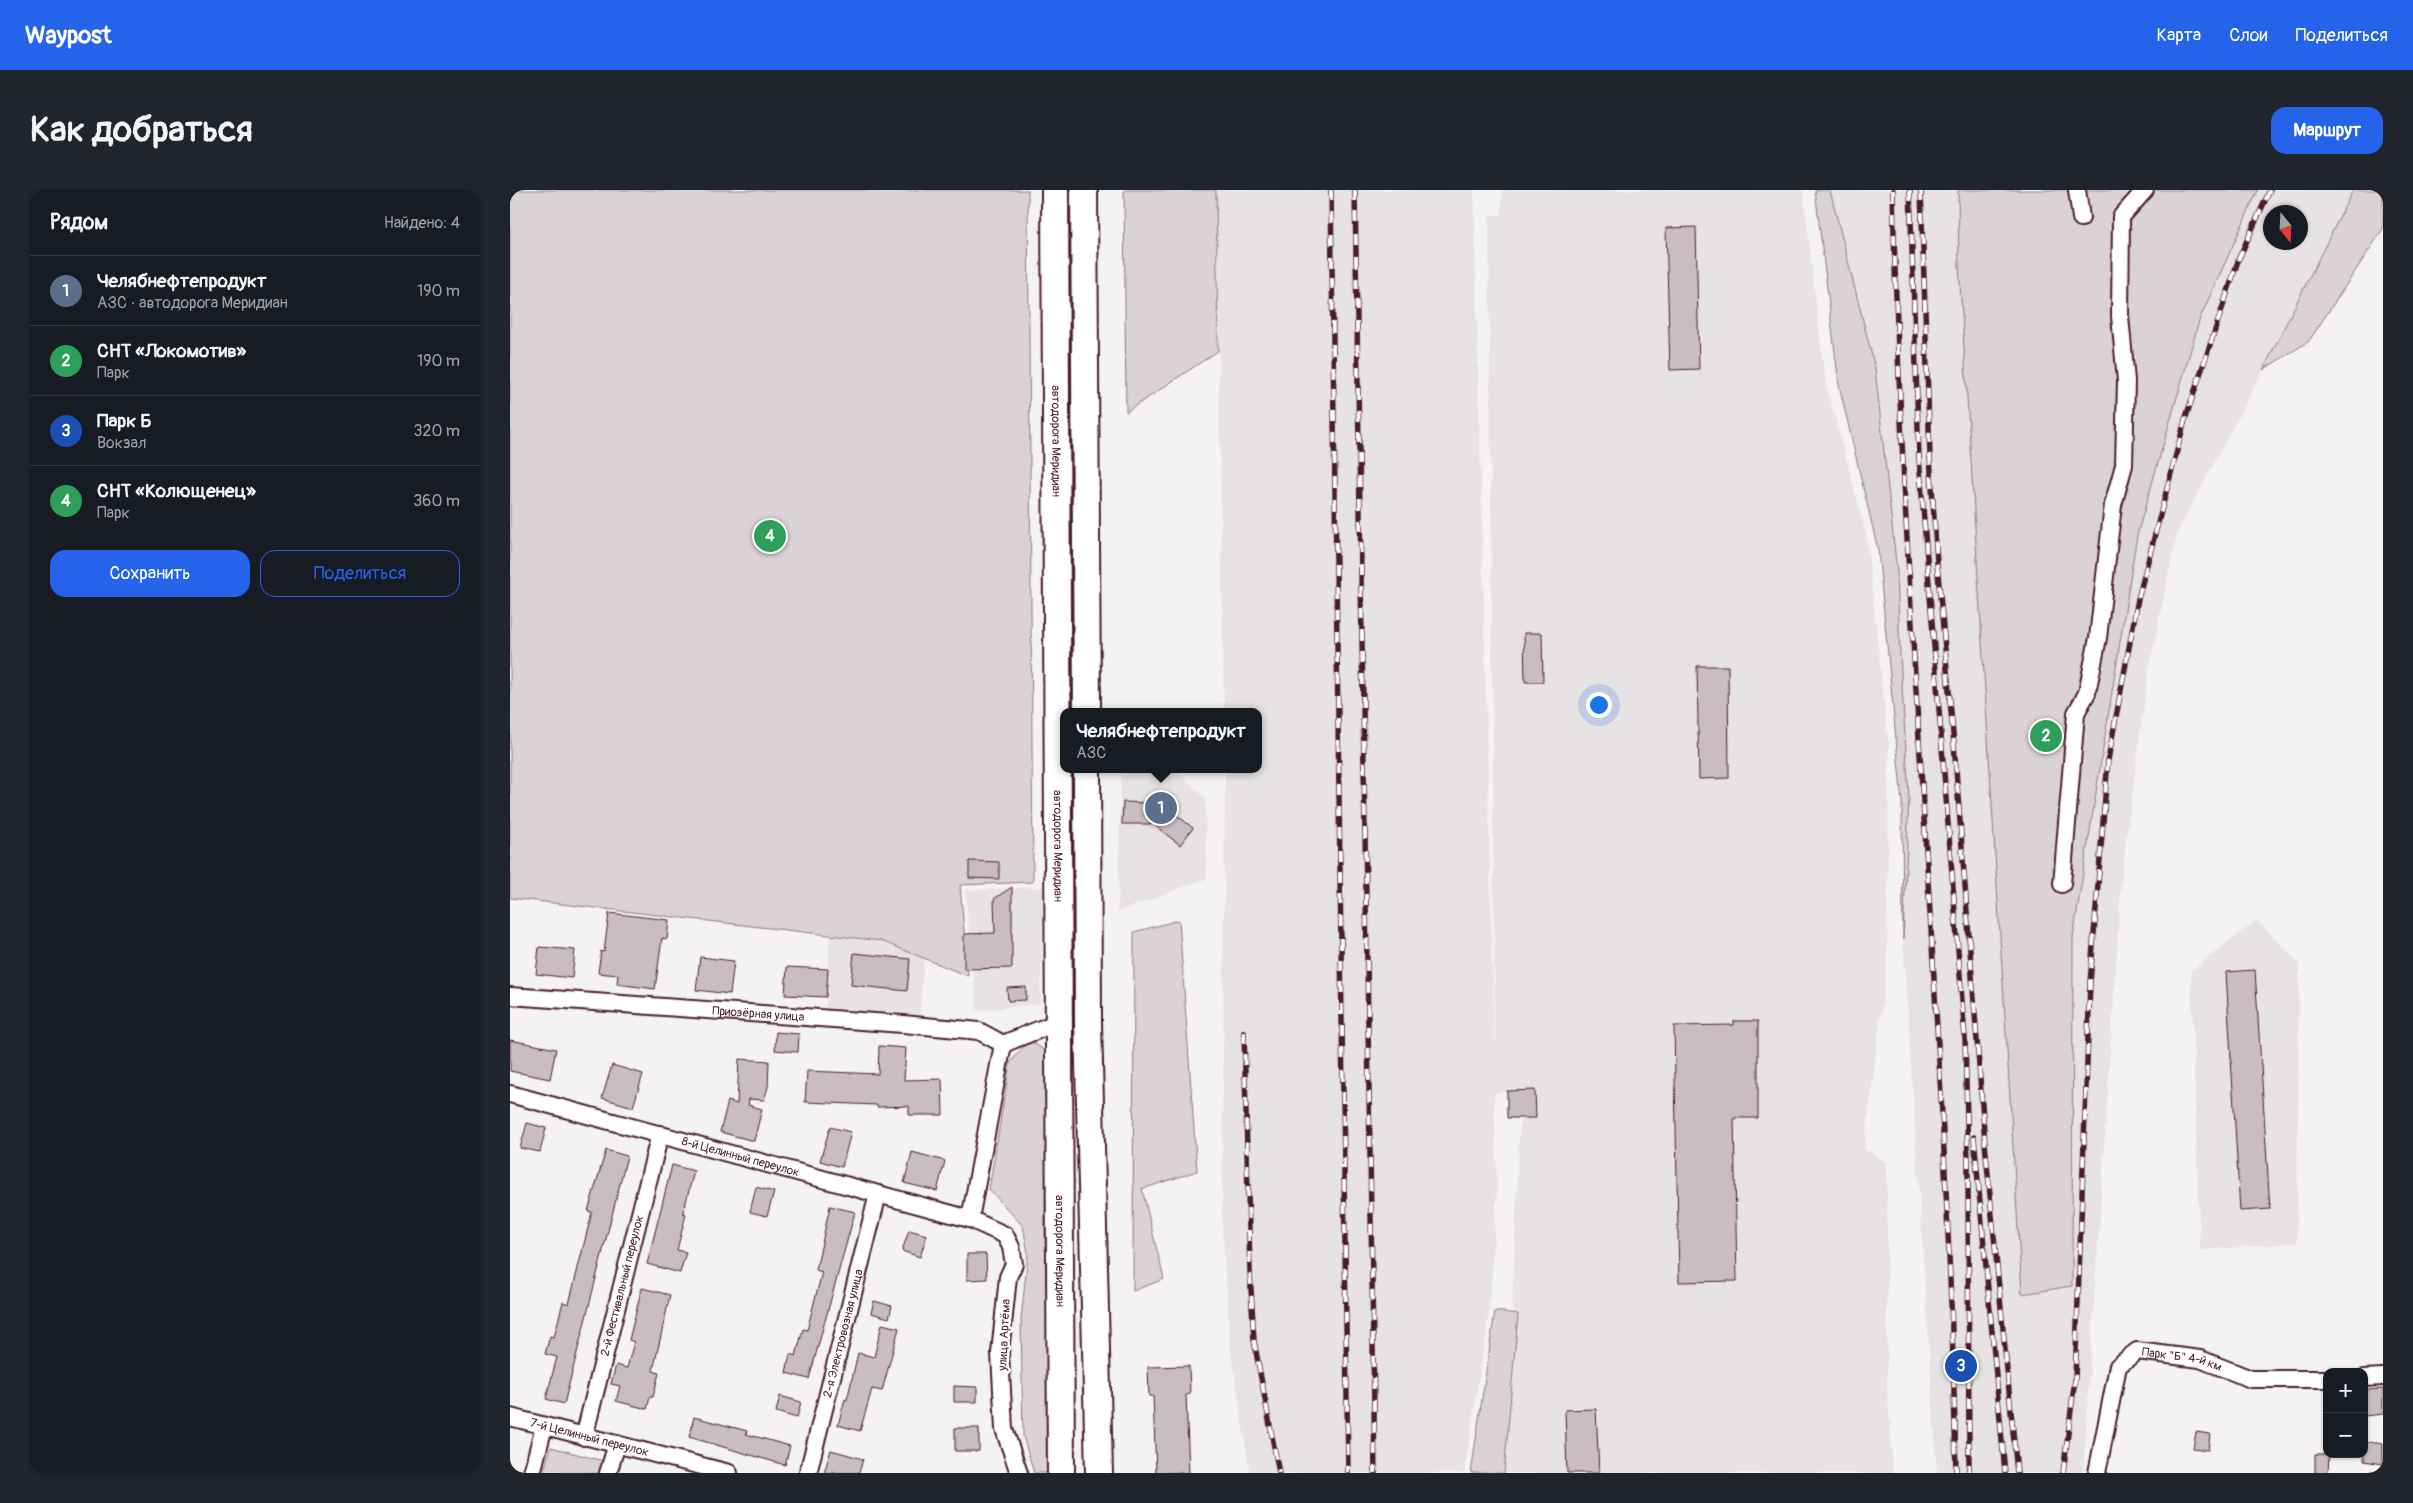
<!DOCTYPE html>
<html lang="ru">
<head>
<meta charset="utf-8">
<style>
  body { margin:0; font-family:Pangolin,sans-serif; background:#20242c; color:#f1f3f6 }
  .controls { position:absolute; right:15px; bottom:15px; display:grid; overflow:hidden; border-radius:10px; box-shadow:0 1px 4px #0004 }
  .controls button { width:45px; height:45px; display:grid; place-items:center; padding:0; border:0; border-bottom:1px solid #363941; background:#171b24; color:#f1f3f6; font:25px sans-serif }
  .compass { position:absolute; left:1753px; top:15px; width:45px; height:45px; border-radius:50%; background:#171b24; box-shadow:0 1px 4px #0004; rotate:162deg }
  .you { position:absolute; left:1088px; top:514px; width:18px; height:18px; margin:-12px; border:4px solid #fff; border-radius:50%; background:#1a73e8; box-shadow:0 0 0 8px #1a73e833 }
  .badge { display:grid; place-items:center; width:32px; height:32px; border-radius:50%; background:#2563eb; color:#fff; font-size:16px; font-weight:700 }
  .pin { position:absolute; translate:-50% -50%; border:2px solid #fff; box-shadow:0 1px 5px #0006 }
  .popup { position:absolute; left:550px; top:518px; width:202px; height:65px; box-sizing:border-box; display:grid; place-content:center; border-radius:10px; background:#171b24; filter:drop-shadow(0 1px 4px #0005); font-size:16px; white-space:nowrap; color:#9ea1a6 }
  .popup b { font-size:19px; color:#f1f3f6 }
  .popup::after { content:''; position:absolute; left:50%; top:100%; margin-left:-10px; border:10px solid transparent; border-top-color:#171b24 }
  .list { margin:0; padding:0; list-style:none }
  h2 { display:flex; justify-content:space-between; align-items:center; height:65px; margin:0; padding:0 20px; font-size:21px }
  h2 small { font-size:16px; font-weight:400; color:#9ea1a6 }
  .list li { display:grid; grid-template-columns:32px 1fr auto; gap:15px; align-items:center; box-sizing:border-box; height:70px; padding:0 20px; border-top:1px solid #363941 }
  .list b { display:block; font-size:19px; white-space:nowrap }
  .list p { margin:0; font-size:16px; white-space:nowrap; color:#9ea1a6 }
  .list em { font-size:16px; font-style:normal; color:#9ea1a6 }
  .actions { display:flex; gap:10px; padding:15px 20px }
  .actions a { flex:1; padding:11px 0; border:1px solid #2563eb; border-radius:15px; text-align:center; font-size:18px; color:#2563eb }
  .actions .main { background:#2563eb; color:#fff }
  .map { position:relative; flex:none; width:1873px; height:1283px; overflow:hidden; border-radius:15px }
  header { display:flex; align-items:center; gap:30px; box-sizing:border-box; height:70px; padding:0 25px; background:#2563eb; color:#fff }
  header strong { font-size:24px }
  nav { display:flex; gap:28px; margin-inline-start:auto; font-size:18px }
  .intro { display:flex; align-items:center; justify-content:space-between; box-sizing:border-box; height:120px; padding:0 30px }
  h1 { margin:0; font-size:35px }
  .button { padding:12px 22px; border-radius:15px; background:#2563eb; color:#fff; font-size:18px; font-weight:700 }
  main { display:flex; gap:30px; padding:0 30px }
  aside { flex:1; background:#171b24; border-radius:15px; box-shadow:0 1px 4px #0004 }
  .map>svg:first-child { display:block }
</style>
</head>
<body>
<header>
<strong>Waypost</strong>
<nav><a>Карта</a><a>Слои</a><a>Поделиться</a></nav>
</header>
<div class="intro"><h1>Как добраться</h1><a class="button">Маршрут</a></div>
<main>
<aside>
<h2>Рядом<small>Найдено: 4</small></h2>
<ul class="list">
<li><span class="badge" style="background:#5c6f8a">1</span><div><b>Челябнефтепродукт</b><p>АЗС · автодорога Меридиан</p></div><em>190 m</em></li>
<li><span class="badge" style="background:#2e9e5b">2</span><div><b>СНТ «Локомотив»</b><p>Парк</p></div><em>190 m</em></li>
<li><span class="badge" style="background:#1a4fb4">3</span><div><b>Парк Б</b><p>Вокзал</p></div><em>320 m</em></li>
<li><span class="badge" style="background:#2e9e5b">4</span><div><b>СНТ «Колющенец»</b><p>Парк</p></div><em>360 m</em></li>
</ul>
<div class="actions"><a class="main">Сохранить</a><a>Поделиться</a></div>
</aside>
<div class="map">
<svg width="1873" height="1283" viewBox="0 0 1873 1283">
  <rect width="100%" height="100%" fill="#f4f2f2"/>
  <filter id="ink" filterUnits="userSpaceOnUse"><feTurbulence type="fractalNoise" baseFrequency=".02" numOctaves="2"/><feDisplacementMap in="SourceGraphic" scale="10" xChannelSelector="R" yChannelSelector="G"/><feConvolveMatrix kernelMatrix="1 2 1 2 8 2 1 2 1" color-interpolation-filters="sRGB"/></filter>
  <g filter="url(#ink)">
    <g fill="#e7e2e3" fill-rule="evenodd">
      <path d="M706,0H964L985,894L979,25H992V0H1293L1315,192L1356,343L1379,559L1377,774L1354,959L1377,973V1194L1383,1283H990L999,1187L1010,928H997L996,901L984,903L987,999L979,1123L954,1283H740L721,1161L712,1034L715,579H748V522H714Z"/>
      <path d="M1320,0H1448L1562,1096L1563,747L1627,345L1690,128L1748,0H1843L1753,180L1667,343L1638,482L1612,681L1573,1283H1427L1393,749L1399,608L1390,465L1387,382L1365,178ZM1760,22H1790V52H1760Z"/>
      <path d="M611,579H665L695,608L697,688L608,722Z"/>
      <path d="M534,697L530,814L467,820L455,700Z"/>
      <path d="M1747,730L1789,774L1787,1053L1690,1060L1681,781Z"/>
      <path d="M320,746L371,752L414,769L409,826L316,818Z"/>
    </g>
    <g fill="#dbd2d5" stroke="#927880">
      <path d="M0,0H518L523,692L450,695L458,786L371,751L0,708Z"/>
      <path d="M614,0H706L708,161L616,222Z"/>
      <path d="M1305,0H1320L1365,178L1387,382L1390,465L1399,608L1393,749L1392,612L1368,360L1329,195Z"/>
      <path d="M1448,0H1748L1690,128L1627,345L1563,747L1562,1096L1512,1104L1449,76Z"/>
      <path d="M1843,0H1873V39L1799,151L1753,180Z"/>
      <path d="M669,730L687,981L632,999L654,1089L623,1101L624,742Z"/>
      <path d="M519,850L537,862L535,1041L542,1283H524L513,1246L511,1130L518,1063L513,1036L479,999L500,873Z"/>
      <path d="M985,1121L1008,1124L994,1283H961Z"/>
      <path d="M41,1257L93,1271L90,1283H33Z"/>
    </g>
    <g fill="#cabdc1" stroke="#4a1f2b">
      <path d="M1186,37L1189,179L1160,180L1156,38Z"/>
      <path d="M1014,443H1032L1033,492H1015Z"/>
      <path d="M1187,476H1218L1219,588L1189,589Z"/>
      <path d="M654,607L659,619L683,638L670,655L643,634H612L613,612L638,613Z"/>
      <path d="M459,671L489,672V689L459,688Z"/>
      <path d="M502,697V778L454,779V744L485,743L484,709Z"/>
      <path d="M99,723L159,730L157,749L152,748L145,799L107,794L108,785L88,783L91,761L94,762Z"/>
      <path d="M29,757L65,760L62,788L26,784Z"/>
      <path d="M344,763L400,769L397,801L341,795Z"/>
      <path d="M190,767L224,771L220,804L186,800Z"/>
      <path d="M277,777L318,779L316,807L275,805Z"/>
      <path d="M1745,780L1760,1019L1730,1021L1716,782Z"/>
      <path d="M516,797V810L498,811L497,798Z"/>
      <path d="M1224,831H1248V928H1224L1227,1091L1169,1092L1164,836L1224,835Z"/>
      <path d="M266,842L289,844L288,862L265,860Z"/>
      <path d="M0,850L46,859L40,889L0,881Z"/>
      <path d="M369,856L396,858L394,890L432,889L433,925H399V916L367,917V915L295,912L297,881L368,884Z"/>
      <path d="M229,869L259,871L258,897L254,910L239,909L238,915L252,919L244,951L210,942L218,911L227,914Z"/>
      <path d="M102,875L133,884L123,917L92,908Z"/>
      <path d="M1025,900L1026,928H997V901Z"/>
      <path d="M17,933L36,938L30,962L10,958Z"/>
      <path d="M320,937L341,942L332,977L310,971Z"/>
      <path d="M96,960L117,966L54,1214L36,1209L47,1167L35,1164L40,1146L44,1147L53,1112L59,1114L82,1022L78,1021Z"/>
      <path d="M402,962L435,971L427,1001L394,993Z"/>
      <path d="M162,975L184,981L173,1023L176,1024L167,1060L176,1062L170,1083L137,1074Z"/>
      <path d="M246,997L264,1002L257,1026L240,1022Z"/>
      <path d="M320,1016L345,1022L299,1189L276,1183L280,1164L286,1166L293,1139L297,1140L312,1082L306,1080Z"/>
      <path d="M399,1040L417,1045L410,1067L392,1061Z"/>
      <path d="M457,1064H476L477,1089L457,1090Z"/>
      <path d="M132,1098L160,1105L143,1181L149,1183L143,1207H140L137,1219L106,1211L110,1196L101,1194L106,1175L117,1178L124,1152L119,1150Z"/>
      <path d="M364,1111L382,1116L379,1128L361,1123Z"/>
      <path d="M372,1134L389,1138L372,1201L362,1199L350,1241L328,1235L335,1209L337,1210L348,1163L364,1167Z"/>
      <path d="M679,1176L680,1204L676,1205L679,1283H646L643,1206H639L638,1177Z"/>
      <path d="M444,1196L467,1197V1212H444Z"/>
      <path d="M1873,1199V1224L1854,1226V1200Z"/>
      <path d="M270,1206L291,1212L287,1228L266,1222Z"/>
      <path d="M1086,1219L1089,1283H1057L1055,1220Z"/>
      <path d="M184,1227L237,1241L236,1244L280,1256L275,1275L179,1247Z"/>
      <rect x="445" y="1238" width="24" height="23"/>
      <path d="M1686,1242L1700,1244L1698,1260L1683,1258Z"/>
      <path d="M1854,1251L1873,1254V1274L1854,1271Z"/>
      <path d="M321,1260L353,1269L349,1283H314Z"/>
      <path d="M1805,1264H1819L1818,1283H1805Z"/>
    </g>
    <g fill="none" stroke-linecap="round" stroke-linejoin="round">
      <g stroke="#4a1f2b" stroke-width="20">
        <g id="minor">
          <path d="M1567,0L1571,28"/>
          <path d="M1552,694L1566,523L1577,503L1588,448L1603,315L1614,275L1616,191L1610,126L1611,27L1635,0"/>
          <path id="s1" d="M0,806L393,834L469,841L493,854"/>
          <path id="s2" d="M0,904L460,1029L495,1045L501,1057L504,1074L498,1087L490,1163L494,1239L509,1283"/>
          <path d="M460,1029L493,854L548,832"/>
          <path d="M1854,1188L1873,1187"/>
          <path id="s3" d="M0,1227L219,1283"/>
          <path id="s4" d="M74,1247L150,944"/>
          <path d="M22,1283L34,1236"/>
          <path d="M98,1283L107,1254"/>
          <path id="s5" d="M298,1283L368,1004"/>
          <path id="s6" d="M1587,1283L1608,1176L1627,1161L1690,1169L1741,1189H1817"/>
        </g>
      </g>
      <g stroke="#4a1f2b" stroke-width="30">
        <g id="primary">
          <path id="s7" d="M545,0L551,1283"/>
          <path d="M574,0L577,522"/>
          <path d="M577,579L578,832L589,1283"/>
        </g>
      </g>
      <use href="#minor" stroke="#fff" stroke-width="16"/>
      <use href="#primary" stroke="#fff" stroke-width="26"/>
      <g stroke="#4a1f2b" stroke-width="5.5">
        <g id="rail">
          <path d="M821,0L838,1283"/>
          <path d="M845,0L865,1283"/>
          <path d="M1383,0C1392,428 1438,855 1446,1283"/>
          <path d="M1400,0L1409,267L1455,848L1458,972L1459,1283"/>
          <path d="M1411,0L1420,266L1427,373L1444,554L1475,953L1507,1283"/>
          <path d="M734,842L740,1081L744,1151L769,1283"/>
          <path d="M1464,947L1495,1283"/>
          <path d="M1553,1283L1565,1189L1580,793L1598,570L1628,409L1675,230L1729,68L1760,0"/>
        </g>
      </g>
      <use href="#rail" stroke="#fff" stroke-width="4" stroke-dasharray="11" stroke-linecap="butt"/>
    </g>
  </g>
  <g text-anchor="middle" stroke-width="5" stroke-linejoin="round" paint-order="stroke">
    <g font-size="12" fill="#4a1f2b" stroke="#fff">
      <text dy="4" stroke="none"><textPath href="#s7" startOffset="251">автодорога Меридиан</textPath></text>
      <text dy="4" stroke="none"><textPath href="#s7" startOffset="656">автодорога Меридиан</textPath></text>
      <text dy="4" stroke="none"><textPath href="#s1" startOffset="249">Приозёрная улица</textPath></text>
      <text dy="4" stroke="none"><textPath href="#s2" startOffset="239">8-й Целинный переулок</textPath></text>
      <text dy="4" stroke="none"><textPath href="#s7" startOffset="1061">автодорога Меридиан</textPath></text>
      <text dy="4" stroke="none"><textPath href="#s4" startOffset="156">2-й Фестивальный переулок</textPath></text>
      <text dy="4" stroke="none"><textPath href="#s5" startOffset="144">2-я Электровозная улица</textPath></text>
      <text transform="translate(494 1145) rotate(-87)" y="4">улица Артёма</text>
      <text dy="4" stroke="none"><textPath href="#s6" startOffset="179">Парк "Б" 4-й км</textPath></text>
      <text dy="4" stroke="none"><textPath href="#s3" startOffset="82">7-й Целинный переулок</textPath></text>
    </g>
  </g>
</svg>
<div class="controls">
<button>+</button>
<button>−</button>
</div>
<svg class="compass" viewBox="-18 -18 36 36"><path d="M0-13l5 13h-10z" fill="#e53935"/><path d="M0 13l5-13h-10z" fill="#9ea1a6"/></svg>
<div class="you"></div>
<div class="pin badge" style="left:651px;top:618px;background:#5c6f8a">1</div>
<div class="popup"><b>Челябнефтепродукт</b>АЗС</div>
<div class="pin badge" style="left:1536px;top:546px;background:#2e9e5b">2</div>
<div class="pin badge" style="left:1451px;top:1176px;background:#1a4fb4">3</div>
<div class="pin badge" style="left:260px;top:346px;background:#2e9e5b">4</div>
</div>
</main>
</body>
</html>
